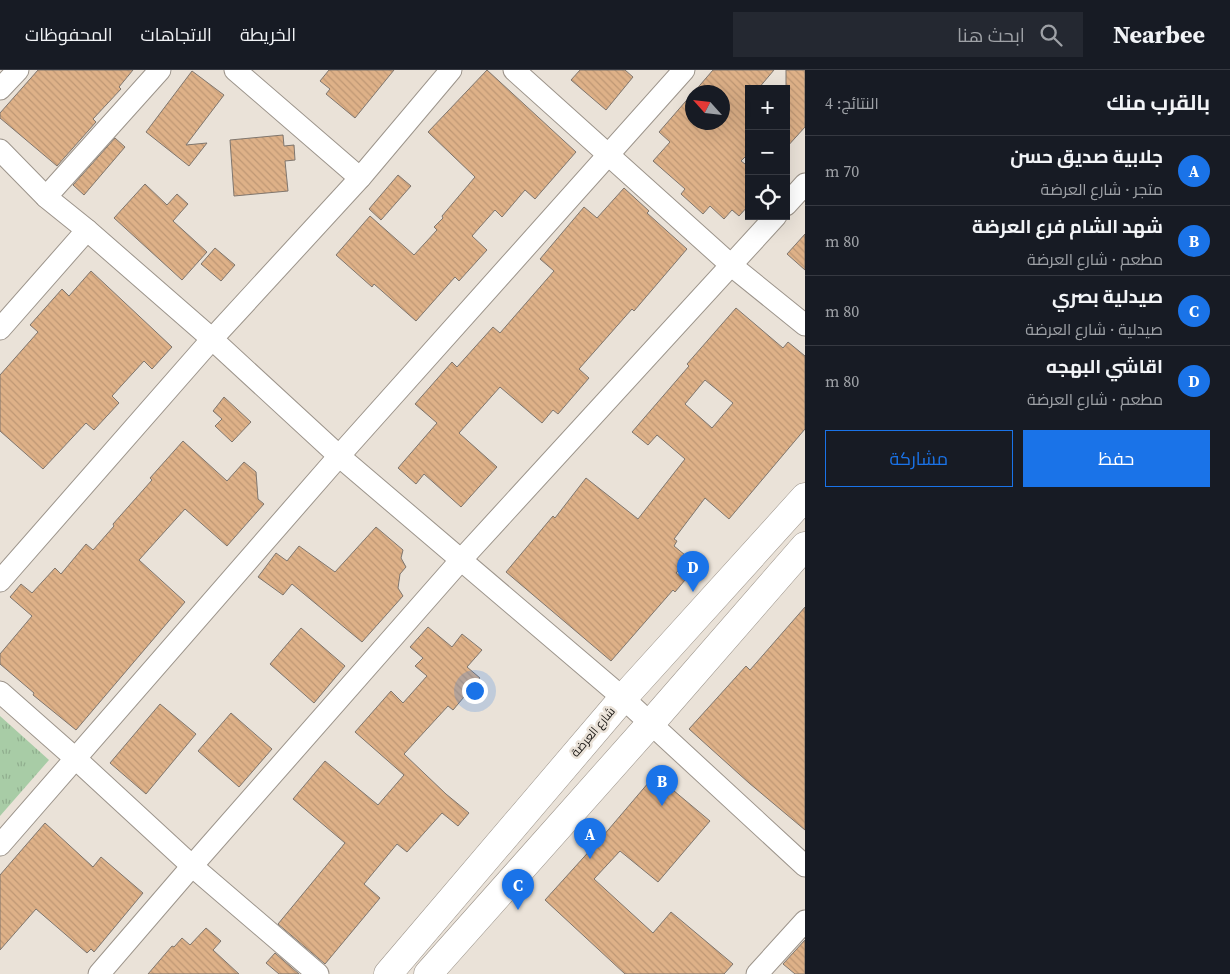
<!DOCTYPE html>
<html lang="ar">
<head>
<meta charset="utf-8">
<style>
  body { margin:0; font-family:"Source Serif 4",Cairo,serif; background:#242831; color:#f1f3f6; direction:rtl }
  .controls { position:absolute; right:15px; top:15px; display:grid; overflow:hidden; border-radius:0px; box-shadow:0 5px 20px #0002 }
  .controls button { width:45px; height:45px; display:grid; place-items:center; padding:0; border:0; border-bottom:1px solid #363941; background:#171b24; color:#f1f3f6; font:25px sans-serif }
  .compass { position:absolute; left:685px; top:15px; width:45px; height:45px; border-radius:50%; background:#171b24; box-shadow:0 5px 20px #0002; rotate:297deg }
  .you { position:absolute; left:474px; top:620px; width:18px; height:18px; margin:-12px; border:4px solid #fff; border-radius:50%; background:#1a73e8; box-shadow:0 0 0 8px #1a73e833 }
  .badge { display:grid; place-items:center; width:32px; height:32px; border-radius:50%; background:#1a73e8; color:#fff; font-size:16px; font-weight:700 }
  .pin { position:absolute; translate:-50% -41px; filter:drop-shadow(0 1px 2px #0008) }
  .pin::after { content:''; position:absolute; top:26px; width:18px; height:15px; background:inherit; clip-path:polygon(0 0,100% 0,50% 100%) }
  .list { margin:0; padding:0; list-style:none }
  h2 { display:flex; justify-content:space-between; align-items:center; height:65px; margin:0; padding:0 20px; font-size:21px }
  h2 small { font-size:16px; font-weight:400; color:#9ea1a6 }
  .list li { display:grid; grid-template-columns:32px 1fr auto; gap:15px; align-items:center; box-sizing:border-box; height:70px; padding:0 20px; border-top:1px solid #363941 }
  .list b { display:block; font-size:19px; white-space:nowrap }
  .list p { margin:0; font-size:16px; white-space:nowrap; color:#9ea1a6 }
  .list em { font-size:16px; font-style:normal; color:#9ea1a6 }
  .actions { display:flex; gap:10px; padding:15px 20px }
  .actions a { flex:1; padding:11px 0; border:1px solid #1a73e8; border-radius:0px; text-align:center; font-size:18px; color:#1a73e8 }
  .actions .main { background:#1a73e8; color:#fff }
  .icon { flex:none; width:28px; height:28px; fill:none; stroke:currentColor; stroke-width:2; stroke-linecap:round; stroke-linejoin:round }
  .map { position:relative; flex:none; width:805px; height:904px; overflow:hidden; direction:ltr }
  header { display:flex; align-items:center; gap:30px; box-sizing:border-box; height:70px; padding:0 25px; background:#171b24; border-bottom:1px solid #363941 }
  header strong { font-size:24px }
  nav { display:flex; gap:28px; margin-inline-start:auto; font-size:18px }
  .search { width:350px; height:45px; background:#242831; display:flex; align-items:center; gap:12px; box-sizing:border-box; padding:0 18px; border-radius:0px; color:#9ea1a6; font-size:19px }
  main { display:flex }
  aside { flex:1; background:#171b24 }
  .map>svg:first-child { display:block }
</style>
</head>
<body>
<header>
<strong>Nearbee</strong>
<div class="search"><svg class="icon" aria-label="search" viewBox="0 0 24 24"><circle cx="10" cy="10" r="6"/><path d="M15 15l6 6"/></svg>ابحث هنا</div>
<nav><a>الخريطة</a><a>الاتجاهات</a><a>المحفوظات</a></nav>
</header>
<main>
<aside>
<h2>بالقرب منك<small>النتائج: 4</small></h2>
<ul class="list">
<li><span class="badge">A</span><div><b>جلابية صديق حسن</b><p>متجر · شارع العرضة</p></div><em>70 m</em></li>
<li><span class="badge">B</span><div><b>شهد الشام فرع العرضة</b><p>مطعم · شارع العرضة</p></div><em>80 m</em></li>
<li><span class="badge">C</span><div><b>صيدلية بصري</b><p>صيدلية · شارع العرضة</p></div><em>80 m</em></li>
<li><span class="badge">D</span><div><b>اقاشي البهجه</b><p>مطعم · شارع العرضة</p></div><em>80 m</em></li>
</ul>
<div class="actions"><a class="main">حفظ</a><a>مشاركة</a></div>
</aside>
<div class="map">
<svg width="805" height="904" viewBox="0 0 805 904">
  <defs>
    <pattern id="grass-tufts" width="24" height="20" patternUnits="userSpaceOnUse" patternTransform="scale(1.25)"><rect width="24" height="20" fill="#a8cca6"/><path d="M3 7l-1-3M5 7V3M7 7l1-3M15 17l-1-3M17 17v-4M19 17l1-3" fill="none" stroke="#90ae8e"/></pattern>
    <pattern id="building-back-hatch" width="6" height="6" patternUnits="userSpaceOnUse" patternTransform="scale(1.25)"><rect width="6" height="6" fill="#deb188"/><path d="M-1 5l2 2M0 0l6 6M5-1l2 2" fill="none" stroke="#be9774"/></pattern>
  </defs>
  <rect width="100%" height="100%" fill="#eae2d8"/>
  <path fill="url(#grass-tufts)" d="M0,646L49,690L0,746Z"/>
  <g fill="url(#building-back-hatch)" stroke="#7f766e" fill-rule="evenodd">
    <path d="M38,0H133L119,17L121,19L93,49L96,52L57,96L0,48V43Z"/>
    <path d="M329,0H394L355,48L326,24L330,19L320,11Z"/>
    <path d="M487,0L576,82L535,129L525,120L502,147L495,140L472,166L487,180L459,211L455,207L416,251L374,214L372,217L336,185L370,146L414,185L437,160L434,157L443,148L442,146L475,107L428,62Z"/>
    <path d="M580,0H625L633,7L606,40L571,10Z"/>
    <path d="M713,0H774L758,19H749V83L741,91L749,97V135L739,146L732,140L724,149L710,136L703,144L681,124L685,119L653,91L670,72L659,62L692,24V52H722V22H694Z"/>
    <path d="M786,0H805V57L786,78Z"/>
    <path d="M192,1L224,25L186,75L207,73L189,96L146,62Z"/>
    <path d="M283,65L284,76L294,75L295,90L285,91L288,121L234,126L230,70Z"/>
    <path d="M115,68L125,77L84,125L73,115Z"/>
    <path d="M398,105L411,116L381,150L369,139Z"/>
    <path d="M145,114L167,135L177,124L188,134L173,151L207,182L182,210L114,148Z"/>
    <path d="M624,118L649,141L647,143L687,179L634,241L632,239L579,299L589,308L558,344L553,340L542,353L500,317L459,363L497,397L461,437L424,404L416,414L398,398L437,353L415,334L452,292L457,297L493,257L500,263L554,201L540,189L584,137L597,148Z"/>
    <path d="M805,164V200L787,184Z"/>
    <path d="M215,178L235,195L221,211L201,194Z"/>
    <path d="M91,201L172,277L152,299L144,291L112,326L119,333L94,360L86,353L43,399L0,361V305L38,262L30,255L62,219L69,226Z"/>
    <path d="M736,238L783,278L788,272L805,286V359L729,449L705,428L674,469L677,471L674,476L685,485L680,492L683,495L676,503L685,510L675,522L673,520L611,591L506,502L553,446L555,448L586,408L638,449L685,389L657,365L648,375L632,362L689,296L687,294ZM705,310L733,333L712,358L685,334Z"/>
    <path d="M224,327L251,352L232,372L215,356L222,349L213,341Z"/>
    <path d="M183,371L227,411L244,392L256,402L258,429L264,434L227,476L185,439L139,490L185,532L76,660L33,625L34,623L0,594V584L32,546L10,527L21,514L32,523L55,498L61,504L86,474L93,480L114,456L113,454L152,410L150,408Z"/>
    <path d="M376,457L403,480L401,488L406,497L400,504L398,518L403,526L362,572L292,514L283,525L258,507L276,483L287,491L299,476L335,502Z"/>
    <path d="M805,537V760L749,713L689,659L746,596L750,600Z"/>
    <path d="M428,557L452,577L462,564L482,580L467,597L480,608L453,640L448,636L404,684L446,724L469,743L458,756L442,743L407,782L397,774L364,814L380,828L325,894L278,854L345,773L293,729L325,691L378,735L404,705L355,662L391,621L403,633L427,606L415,596L423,588L410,577Z"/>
    <path d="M301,558L345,596L314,633L270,594Z"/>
    <path d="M160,634L196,664L146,724L110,693Z"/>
    <path d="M231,643L272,679L239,717L198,681Z"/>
    <path d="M655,705L710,751L658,812L620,781L594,809L653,863L671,842L733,894L724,904H625L545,830L603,766Z"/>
    <path d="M45,753L93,797L101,787L143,823L94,882L91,879L87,883L36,839L0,880V805Z"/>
    <path d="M206,858L221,871L213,880L239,904H148L172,876L174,877L182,868L190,875Z"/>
    <path d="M805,870V904H795L783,894Z"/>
    <path d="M275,883L299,904H279L266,893Z"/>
  </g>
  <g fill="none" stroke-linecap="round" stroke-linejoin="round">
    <g stroke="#9c948b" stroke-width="23">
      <g id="minor">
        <path d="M235,0L360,108"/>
        <path d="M514,0L732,196L805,255"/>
        <path d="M0,19L18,0"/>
        <path d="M0,80L46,127L87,160L212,269L339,386L623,628L805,796"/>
        <path d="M46,127L160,0"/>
        <path d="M786,135L805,114"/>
        <path d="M0,259L87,160"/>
        <path d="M0,511L212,269L360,108L451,0"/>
        <path d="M0,622L76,689L192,796L318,904"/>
        <path d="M0,775L339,386L684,0"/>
        <path d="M99,904L192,796L460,491L776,146"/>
        <path d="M757,904L805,851"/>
      </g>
    </g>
    <g stroke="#9c948b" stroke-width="29">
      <g id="primary">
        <path d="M388,904L623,628L805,427"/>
        <path d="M428,904L651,653L805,476"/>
      </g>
    </g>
    <use href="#minor" stroke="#fff" stroke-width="21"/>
    <use href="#primary" stroke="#fff" stroke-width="28"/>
  </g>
  <g text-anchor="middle" stroke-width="5" stroke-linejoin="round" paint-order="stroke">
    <g font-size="12" fill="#181512" stroke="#eae2d8">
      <text transform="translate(593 662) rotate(-50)" y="4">شارع العرضة</text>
    </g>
  </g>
</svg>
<div class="controls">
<button>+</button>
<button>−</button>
<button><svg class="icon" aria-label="locate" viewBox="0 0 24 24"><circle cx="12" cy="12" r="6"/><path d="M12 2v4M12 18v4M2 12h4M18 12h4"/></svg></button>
</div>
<svg class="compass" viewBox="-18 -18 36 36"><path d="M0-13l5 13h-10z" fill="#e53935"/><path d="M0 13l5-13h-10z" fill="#9ea1a6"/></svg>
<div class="you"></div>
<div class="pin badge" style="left:590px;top:789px">A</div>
<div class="pin badge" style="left:662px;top:736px">B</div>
<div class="pin badge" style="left:518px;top:840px">C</div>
<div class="pin badge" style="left:693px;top:522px">D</div>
</div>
</main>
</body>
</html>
